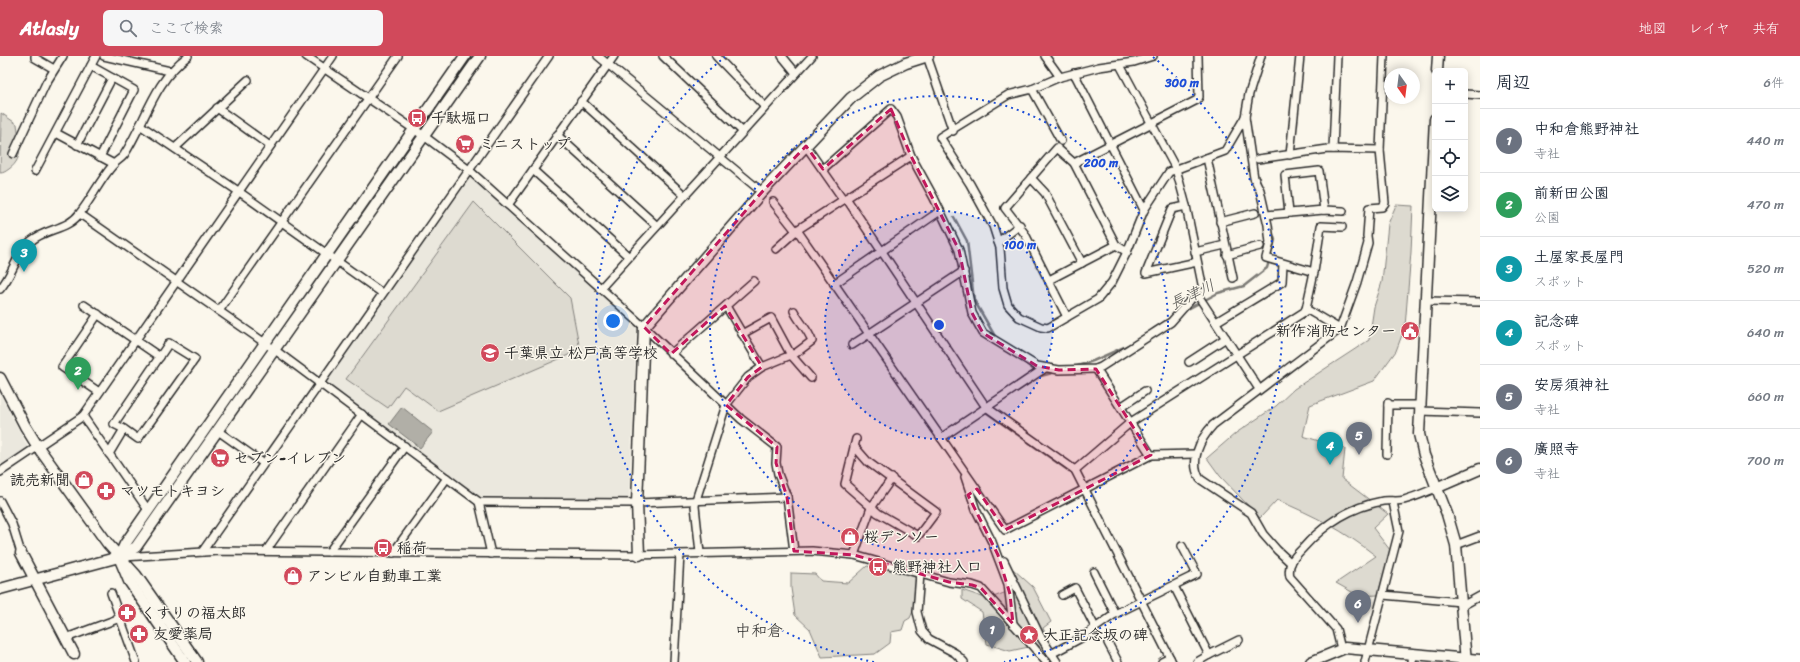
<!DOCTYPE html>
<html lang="ja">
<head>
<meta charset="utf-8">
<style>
  body { margin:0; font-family:Sriracha,"Klee One",sans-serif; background:#f6f6f7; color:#1f2937 }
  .controls { position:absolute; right:12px; top:12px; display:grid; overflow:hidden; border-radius:6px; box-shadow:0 2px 10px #0003 }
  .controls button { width:36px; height:36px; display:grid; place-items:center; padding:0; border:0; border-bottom:1px solid #e0e1e3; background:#fff; color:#1f2937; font:20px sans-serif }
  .compass { position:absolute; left:1384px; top:12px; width:36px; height:36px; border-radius:50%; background:#fff; box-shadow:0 2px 10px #0003; rotate:166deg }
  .you { position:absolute; left:613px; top:265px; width:14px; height:14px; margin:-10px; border:3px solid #fff; border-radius:50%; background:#1a73e8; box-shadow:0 0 0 6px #1a73e833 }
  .badge { display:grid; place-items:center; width:26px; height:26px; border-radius:50%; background:#d1495b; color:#fff; font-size:13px; font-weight:700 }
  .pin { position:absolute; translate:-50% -33px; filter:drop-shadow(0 1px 2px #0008) }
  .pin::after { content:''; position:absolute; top:21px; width:14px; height:12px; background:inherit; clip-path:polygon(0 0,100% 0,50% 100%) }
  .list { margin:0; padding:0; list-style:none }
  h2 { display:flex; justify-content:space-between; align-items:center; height:52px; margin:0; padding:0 16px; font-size:17px }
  h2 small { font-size:13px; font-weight:400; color:#747a83 }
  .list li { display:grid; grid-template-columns:26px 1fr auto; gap:12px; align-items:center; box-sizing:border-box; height:64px; padding:0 16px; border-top:1px solid #e0e1e3 }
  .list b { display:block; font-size:15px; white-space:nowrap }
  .list p { margin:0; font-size:13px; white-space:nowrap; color:#747a83 }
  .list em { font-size:13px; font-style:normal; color:#747a83 }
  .icon { flex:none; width:22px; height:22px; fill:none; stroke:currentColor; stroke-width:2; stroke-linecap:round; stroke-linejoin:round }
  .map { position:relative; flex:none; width:1480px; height:606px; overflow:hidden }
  header { display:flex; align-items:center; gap:24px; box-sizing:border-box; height:56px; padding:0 20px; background:#d1495b; color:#fff }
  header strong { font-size:19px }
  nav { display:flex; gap:22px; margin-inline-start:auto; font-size:14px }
  .search { width:280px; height:36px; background:#f6f6f7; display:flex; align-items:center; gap:10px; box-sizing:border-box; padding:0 14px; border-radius:6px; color:#747a83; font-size:15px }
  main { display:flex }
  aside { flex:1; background:#fff }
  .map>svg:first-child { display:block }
</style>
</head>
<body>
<header>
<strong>Atlasly</strong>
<div class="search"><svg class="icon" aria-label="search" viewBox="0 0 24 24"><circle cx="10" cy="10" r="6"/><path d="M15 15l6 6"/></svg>ここで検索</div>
<nav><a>地図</a><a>レイヤ</a><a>共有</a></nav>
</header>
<main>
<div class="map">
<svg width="1480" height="606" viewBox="0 0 1480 606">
  <rect width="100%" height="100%" fill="#fbf7ec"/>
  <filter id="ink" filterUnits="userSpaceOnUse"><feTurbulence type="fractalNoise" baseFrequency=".025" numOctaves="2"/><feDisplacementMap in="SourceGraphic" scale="8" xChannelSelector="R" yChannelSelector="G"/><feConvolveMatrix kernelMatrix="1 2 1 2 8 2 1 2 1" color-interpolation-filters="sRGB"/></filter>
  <g filter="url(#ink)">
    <g fill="#ebe8de">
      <path d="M472,121L637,270L629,443L481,442L327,327L326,324L468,122Z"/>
      <path d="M0,338L29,393L0,412Z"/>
    </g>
    <g fill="#dddad0" stroke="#84827e">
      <path d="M1,57L17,68C19,84 25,102 9,113C6,115 4,117 0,117Z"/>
      <path d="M474,146L570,242L580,294L438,355L404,330L388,352L346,323Z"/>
      <path d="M1396,149L1413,150L1411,196L1405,271L1396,295L1374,325L1310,349L1303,380L1345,393L1342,423L1388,458L1373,472L1390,494L1378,539L1359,540L1336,527L1376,500C1343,474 1315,460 1277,444L1260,462L1220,420L1207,402L1236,377L1276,350L1294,333L1369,284L1374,251L1382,226L1388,168Z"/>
      <path d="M867,510L908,517L917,522L914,553L910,562L905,565L902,574L891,576L890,587L875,598L822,601L810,573L795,559L791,532V517L815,518L821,525L848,527Z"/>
      <path d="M1008,513H1013L1033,531L1051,566L1043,572L1057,606H1052L1038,589L1010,595L987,588L982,556L962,543V534L988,543L1012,534Z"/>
    </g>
    <path fill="#b1afa7" stroke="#7b7a75" d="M402,351L433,376L420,392L389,368Z"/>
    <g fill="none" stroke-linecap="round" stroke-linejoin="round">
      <g stroke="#7b7a75" stroke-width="2.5">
        <path d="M1259,122L1260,129"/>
        <path d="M954,161L967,185L974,244L996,282"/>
        <path d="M1184,255L1218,237L1244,230L1267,212L1275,184L1271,171"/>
        <path d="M1153,273L1172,261"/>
        <path d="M1023,305L1041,320L1056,316"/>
        <path d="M1074,311L1093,305L1131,288"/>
        <path d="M984,353L987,357L1069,415"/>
      </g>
      <g stroke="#2b2b2b" stroke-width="10">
        <g id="street">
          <path d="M35,0V2L54,13"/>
          <path d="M104,0L170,15"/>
          <path d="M306,0L424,80L469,114L644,271L741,363L777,391L776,407L778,418L787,441L794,495"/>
          <path d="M598,0L762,136"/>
          <path d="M663,0L742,75"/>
          <path d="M716,0L765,51"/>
          <path d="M782,0L796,17"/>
          <path d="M927,0L953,75"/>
          <path d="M1045,0L1060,21"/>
          <path d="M1153,0L1134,6L1099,11L1060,21L1032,33L1008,39L940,81L970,128L993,170L1000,192L1003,232L1008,249L1019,261L1041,271L1048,272L1098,243L1112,226L1127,196L1144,154L1169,116L1225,95L1245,61"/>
          <path d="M1261,0L1249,38L1245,61L1254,122L1260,134L1268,169L1270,187L1266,202L1314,216"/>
          <path d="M1120,9L1176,113L1186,150L1202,228"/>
          <path d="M91,10L134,34L100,101"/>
          <path d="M1074,17L1144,154"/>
          <path d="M1032,33L1061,85"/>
          <path d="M1465,38L1480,39"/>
          <path d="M581,45L684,139"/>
          <path d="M217,52L270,90"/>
          <path d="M140,69L238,135L382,237"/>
          <path d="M56,77L114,108"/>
          <path d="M557,79L657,170"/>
          <path d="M77,89L112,22"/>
          <path d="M806,90L843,143"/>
          <path d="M175,92L248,24"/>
          <path d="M1333,93L1337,0"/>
          <path d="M13,98L46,27L63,0"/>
          <path d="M1290,99L1300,0"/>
          <path d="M1207,102L1233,222"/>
          <path d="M1258,103L1328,93L1380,94"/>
          <path d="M823,113L891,53L897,61L911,100L934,142L959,194L972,257L983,277L1037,310L1059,314L1096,313L1101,311L1171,266L1193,241H1199L1259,333"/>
          <path d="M533,114L628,200"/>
          <path d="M35,115L96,0"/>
          <path d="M1031,122L1045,137L1082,207"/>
          <path d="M846,142L986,351L1075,414L1172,606"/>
          <path d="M773,146L796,175"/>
          <path d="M508,149L614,0"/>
          <path d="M1186,150L1172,153L1146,217L1197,206"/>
          <path d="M1289,157L1285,119L1319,115L1324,154"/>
          <path d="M80,158L275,294L479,446L491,498"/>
          <path d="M1266,159L1324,154L1343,155"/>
          <path d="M1220,166L1255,157"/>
          <path d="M797,174L1005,474L1151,399L1196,398"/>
          <path d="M998,186L1020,169"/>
          <path d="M776,193L797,174L911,100"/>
          <path d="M1127,196L1116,189L1074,107L1197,44L1199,41L1198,0"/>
          <path d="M1195,196L1225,189"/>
          <path d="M1227,199L1260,190"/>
          <path d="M1049,224L1116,189"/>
          <path d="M834,228L940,155"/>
          <path d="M0,233C13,219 16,197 31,185C46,172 68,174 80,157C92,142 100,124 113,109C116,105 121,103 124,99C146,65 153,26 188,0"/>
          <path d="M600,233L812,0"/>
          <path d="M1426,245L1480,246"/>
          <path d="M84,249L160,301"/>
          <path d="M726,250L762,311"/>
          <path d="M1306,253L1314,216L1321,170L1342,171"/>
          <path d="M219,255L398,0"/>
          <path d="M98,258L62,311L99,336"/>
          <path d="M1067,261L1025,178L1005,152L1057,92L1074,107"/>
          <path d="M1216,266L1282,226L1283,208"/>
          <path d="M742,278L771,262L791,299L811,322"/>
          <path d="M869,278L964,215"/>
          <path d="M852,289L869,278"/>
          <path d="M671,298L754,225"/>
          <path d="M1189,306L1226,282"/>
          <path d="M1096,313L1151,399"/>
          <path d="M1388,349H1420"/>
          <path d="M1121,351L1145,335"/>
          <path d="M1420,355L1480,357"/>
          <path d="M83,360L148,454"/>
          <path d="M218,375L263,407"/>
          <path d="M941,382L1045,312"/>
          <path d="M854,390L868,406L936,456L918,480L878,457L845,428L856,383"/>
          <path d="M109,398L124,373L138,383L195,303L169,287L114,368L124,373"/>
          <path d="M1387,398L1388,347"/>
          <path d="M1075,414L1131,366L1304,256L1306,253L1340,273"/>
          <path d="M0,416L83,360L333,0"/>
          <path d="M965,421L976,454L992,486L1008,528L1013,568"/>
          <path d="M0,445L12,468L21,497"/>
          <path d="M479,446L637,447L787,441"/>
          <path d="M1456,489L1480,480"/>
          <path d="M266,495L362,358"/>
          <path d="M202,496L549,0"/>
          <path d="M329,496L405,390"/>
          <path d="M393,497L447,422"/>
          <path d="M700,497L695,450L696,444L726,349L748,321L762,311L796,297L812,285C808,273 799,266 794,255"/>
          <path d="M854,499L871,452L892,422"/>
          <path d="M123,501L220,495L633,499L812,495L854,499L949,526L972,529L981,532L1024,580L1046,606"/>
          <path d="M1004,505L1040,580L1057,606"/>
          <path d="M1291,507L1277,494L1263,478L1251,457L1200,423C1189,405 1200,383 1213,369L1340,273L1357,226L1368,187L1367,180L1369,152L1382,151L1385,147L1380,94L1384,0"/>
          <path d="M1094,516L1115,558"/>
          <path d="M920,518L917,556L922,575L929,583L955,597L964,606"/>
          <path d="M1174,530L1209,599L1239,584"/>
          <path d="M111,537L136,606"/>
          <path d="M1062,539L1075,532L1095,571"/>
          <path d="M1383,539L1461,546"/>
          <path d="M1462,550L1480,540"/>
          <path d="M66,582L120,562"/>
          <path d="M1108,587L1118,606"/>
          <path d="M1341,593L1336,573L1290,521C1287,508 1294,501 1303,492C1325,467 1350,451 1383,445C1390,444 1397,446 1404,444C1415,441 1426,436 1436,432"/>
          <path d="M1051,598L1081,582L1115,558L1197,518L1182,490"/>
          <path d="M674,606L680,498"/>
          <path d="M1162,606L1170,602"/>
          <path d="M1197,606L1209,599"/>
          <path d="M1365,606L1399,475L1393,446"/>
          <path d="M1412,606L1413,597"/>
        </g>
      </g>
      <g stroke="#2b2b2b" stroke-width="13">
        <g id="secondary">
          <path d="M1437,15L1438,0"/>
          <path d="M1435,63L1419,378L1424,399L1447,458L1456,489L1466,606"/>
          <path d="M0,322L25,370L38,391L108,488L136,519L197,606"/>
          <path d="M1436,432L1480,413"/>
          <path d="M21,497L74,598"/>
          <path d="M639,499L637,447L644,271L762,136L851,42L879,20L906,7L928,0"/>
          <path d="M0,533L119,501L136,491L480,0"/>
          <path d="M185,606L129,525L119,501L125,488L465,0"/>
          <path d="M1311,606L1345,592L1480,604"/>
        </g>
      </g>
      <use href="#street" stroke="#fbf7ec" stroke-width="7"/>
      <use href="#secondary" stroke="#fbf7ec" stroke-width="10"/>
    </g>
  </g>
  <path fill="#c2185b" fill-opacity="0.2" stroke="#c2185b" stroke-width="3" stroke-dasharray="8 5" stroke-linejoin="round" d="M891,53L911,100L959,194L972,257L983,277L1037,310L1059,314L1096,313L1151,399L1005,474L977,433L968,439L998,499L1010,538L1013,568L981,532L972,529L949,526L854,499L794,495L787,441L776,407L777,391L726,349L748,321L762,311L725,250L671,298L644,271L762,136L806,90L823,113Z"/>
  <circle cx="939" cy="269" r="114" fill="#1d4ed8" fill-opacity=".12"/>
  <g fill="none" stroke="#1d4ed8" stroke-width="2" stroke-dasharray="2 4">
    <circle cx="939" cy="269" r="114"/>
    <circle cx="939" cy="269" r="229"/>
    <path d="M874 606A343 343 0 0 1 725 1M1153 1A343 343 0 0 1 1004 606"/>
  </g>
  <defs>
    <g id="bus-disc" transform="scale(1)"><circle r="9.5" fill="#d1495b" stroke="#fbf7ec"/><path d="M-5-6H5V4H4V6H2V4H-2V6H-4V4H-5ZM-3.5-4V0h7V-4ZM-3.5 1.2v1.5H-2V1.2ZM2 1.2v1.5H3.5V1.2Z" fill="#fff"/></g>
    <g id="supermarket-disc" transform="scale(1)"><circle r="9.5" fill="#d1495b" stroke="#fbf7ec"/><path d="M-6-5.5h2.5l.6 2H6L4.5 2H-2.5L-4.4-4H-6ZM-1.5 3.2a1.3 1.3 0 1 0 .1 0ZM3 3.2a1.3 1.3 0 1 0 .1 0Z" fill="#fff"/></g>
    <g id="civic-disc" transform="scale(1)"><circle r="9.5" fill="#d1495b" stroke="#fbf7ec"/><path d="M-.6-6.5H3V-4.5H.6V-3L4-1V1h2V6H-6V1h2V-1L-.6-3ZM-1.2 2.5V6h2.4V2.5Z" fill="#fff"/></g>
    <g id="school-disc" transform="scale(1)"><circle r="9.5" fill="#d1495b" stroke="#fbf7ec"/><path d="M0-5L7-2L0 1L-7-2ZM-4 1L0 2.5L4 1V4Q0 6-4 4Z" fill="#fff"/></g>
    <g id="shop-disc" transform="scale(1)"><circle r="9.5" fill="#d1495b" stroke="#fbf7ec"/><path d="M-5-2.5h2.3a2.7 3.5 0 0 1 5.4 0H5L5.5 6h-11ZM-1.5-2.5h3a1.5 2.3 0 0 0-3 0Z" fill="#fff"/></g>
    <g id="pharmacy-disc" transform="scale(1)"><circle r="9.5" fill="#d1495b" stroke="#fbf7ec"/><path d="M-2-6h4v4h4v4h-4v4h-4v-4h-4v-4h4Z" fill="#fff"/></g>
    <g id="sight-disc" transform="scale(1)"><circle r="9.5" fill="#d1495b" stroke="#fbf7ec"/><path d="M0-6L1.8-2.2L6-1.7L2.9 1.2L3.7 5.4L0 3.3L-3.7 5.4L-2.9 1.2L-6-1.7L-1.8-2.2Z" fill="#fff"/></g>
  </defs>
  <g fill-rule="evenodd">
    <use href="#bus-disc" x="417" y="62"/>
    <use href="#supermarket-disc" x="465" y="88"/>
    <use href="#civic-disc" x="1410" y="275"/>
    <use href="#school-disc" x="490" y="297"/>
    <use href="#supermarket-disc" x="220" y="402"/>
    <use href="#shop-disc" x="84" y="424"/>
    <use href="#pharmacy-disc" x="106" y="435"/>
    <use href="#shop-disc" x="850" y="481"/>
    <use href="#bus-disc" x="383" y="492"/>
    <use href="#bus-disc" x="878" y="511"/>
    <use href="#shop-disc" x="293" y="520"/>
    <use href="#pharmacy-disc" x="127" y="557"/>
    <use href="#pharmacy-disc" x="139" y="578"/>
    <use href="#sight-disc" x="1029" y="579"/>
  </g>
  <g text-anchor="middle" stroke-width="3" stroke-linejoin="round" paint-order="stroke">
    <g font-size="15" font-weight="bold" fill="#2b2b2b" stroke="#fbf7ec" text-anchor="start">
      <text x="431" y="67">千駄堀口</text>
      <text x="479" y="93">ミニストップ</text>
      <text x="1396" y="280" text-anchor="end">新作消防センター</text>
      <text x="504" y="302">千葉県立 松戸高等学校</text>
      <text x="234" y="407">セブン-イレブン</text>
      <text x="70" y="429" text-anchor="end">読売新聞</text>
      <text x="120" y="440">マツモトキヨシ</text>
      <text x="864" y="486">桜デンソー</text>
      <text x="397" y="497">稲荷</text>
      <text x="892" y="516">熊野神社入口</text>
      <text x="307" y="525">アンビル自動車工業</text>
      <text x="141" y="562">くすりの福太郎</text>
      <text x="153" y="583">友愛薬局</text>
      <text x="1043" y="584">大正記念坂の碑</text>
    </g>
    <g font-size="16" font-style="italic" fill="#5a5956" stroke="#fbf7ec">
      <text transform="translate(1192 238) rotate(-26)" y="6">長津川</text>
    </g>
    <g font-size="16" fill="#2b2b2b" stroke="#fbf7ec">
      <text x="759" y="580">中和倉</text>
    </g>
  </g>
  <circle cx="939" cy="269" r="6" fill="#1d4ed8" stroke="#fbf7ec" stroke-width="2"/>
  <g font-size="12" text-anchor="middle" font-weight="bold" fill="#1d4ed8" stroke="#fbf7ec" stroke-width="3" stroke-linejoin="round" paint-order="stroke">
    <text x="1182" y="31">300 m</text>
    <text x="1101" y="111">200 m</text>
    <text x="1020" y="193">100 m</text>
  </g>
</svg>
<div class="controls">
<button>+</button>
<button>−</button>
<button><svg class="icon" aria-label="locate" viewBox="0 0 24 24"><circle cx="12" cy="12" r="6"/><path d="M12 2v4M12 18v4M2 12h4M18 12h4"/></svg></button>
<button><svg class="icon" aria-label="layers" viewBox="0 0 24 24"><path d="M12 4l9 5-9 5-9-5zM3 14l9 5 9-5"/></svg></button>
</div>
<svg class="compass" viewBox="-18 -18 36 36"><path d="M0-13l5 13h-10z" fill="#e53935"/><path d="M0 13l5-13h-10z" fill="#747a83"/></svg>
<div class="you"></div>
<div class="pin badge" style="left:992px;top:593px;background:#6b7280">1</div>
<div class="pin badge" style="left:78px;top:334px;background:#2e9e5b">2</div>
<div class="pin badge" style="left:24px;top:216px;background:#0f9aa8">3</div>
<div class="pin badge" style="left:1330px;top:409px;background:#0f9aa8">4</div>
<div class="pin badge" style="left:1359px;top:399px;background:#6b7280">5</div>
<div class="pin badge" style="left:1358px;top:567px;background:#6b7280">6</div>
</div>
<aside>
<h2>周辺<small>6件</small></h2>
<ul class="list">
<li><span class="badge" style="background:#6b7280">1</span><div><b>中和倉熊野神社</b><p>寺社</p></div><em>440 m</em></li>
<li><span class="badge" style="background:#2e9e5b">2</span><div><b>前新田公園</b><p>公園</p></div><em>470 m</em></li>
<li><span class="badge" style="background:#0f9aa8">3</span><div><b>土屋家長屋門</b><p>スポット</p></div><em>520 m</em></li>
<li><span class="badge" style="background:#0f9aa8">4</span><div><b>記念碑</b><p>スポット</p></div><em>640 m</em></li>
<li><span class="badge" style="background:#6b7280">5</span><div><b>安房須神社</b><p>寺社</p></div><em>660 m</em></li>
<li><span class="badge" style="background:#6b7280">6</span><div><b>廣照寺</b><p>寺社</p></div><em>700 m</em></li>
</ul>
</aside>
</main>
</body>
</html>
